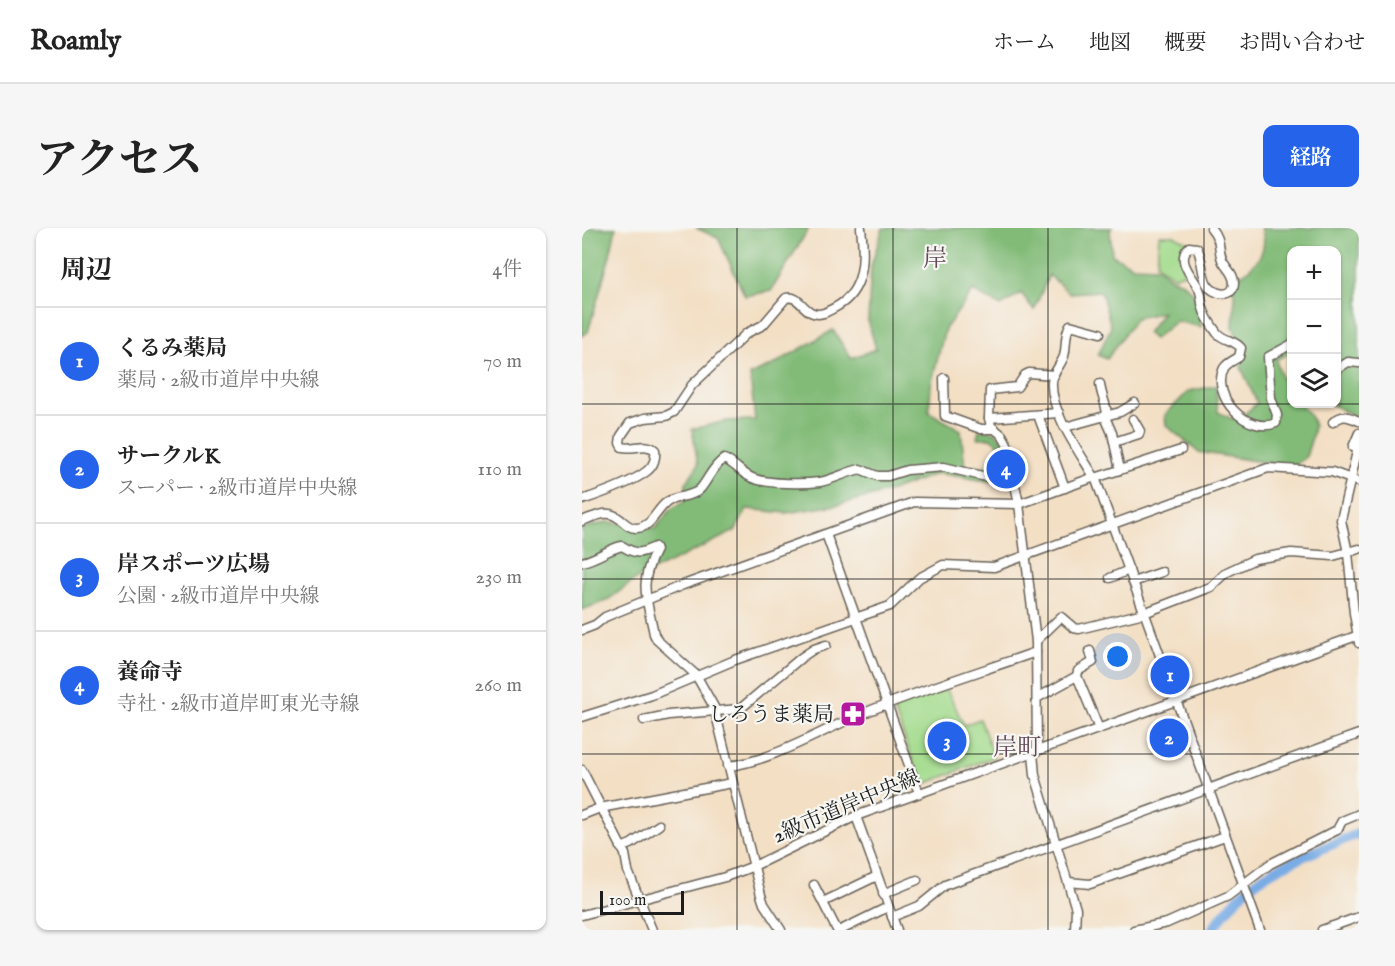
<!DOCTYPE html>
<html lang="ja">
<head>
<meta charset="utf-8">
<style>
  body { margin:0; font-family:"IM FELL English","Noto Serif JP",serif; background:#f6f6f6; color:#222 }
  .controls { position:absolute; right:18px; top:18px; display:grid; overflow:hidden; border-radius:12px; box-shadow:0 2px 4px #0004 }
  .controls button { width:54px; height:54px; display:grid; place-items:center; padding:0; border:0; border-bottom:2px solid #e0e0e0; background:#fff; color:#222; font:30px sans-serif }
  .scale { position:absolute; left:18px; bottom:15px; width:84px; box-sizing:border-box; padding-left:6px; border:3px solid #1c1c1c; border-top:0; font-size:16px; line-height:21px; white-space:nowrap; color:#1c1c1c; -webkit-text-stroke:4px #f6f6f2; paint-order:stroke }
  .you { position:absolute; left:536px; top:429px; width:21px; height:21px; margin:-15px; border:4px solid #fff; border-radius:50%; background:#1a73e8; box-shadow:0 0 0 9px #1a73e833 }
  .badge { display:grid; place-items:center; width:39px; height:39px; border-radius:50%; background:#2563eb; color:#fff; font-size:20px; font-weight:700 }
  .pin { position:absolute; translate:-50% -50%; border:3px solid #fff; box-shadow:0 2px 6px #0006 }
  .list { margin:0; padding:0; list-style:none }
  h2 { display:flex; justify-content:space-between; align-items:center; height:78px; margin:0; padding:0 24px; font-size:26px }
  h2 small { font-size:20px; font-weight:400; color:#767676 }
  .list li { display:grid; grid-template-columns:39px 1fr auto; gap:18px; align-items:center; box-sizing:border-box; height:108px; padding:0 24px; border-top:2px solid #e0e0e0 }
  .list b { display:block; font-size:22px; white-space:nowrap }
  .list p { margin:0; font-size:20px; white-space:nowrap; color:#767676 }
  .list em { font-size:20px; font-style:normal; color:#767676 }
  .icon { flex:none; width:33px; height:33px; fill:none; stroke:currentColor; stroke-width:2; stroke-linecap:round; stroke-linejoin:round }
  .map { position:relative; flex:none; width:777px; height:702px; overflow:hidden; border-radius:12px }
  header { display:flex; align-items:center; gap:36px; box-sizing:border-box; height:84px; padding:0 30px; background:#fff; border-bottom:2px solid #e0e0e0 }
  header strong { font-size:28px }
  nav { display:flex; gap:33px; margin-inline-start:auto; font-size:21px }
  .intro { display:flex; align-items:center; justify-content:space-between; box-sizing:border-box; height:144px; padding:0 36px }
  h1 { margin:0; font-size:42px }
  .button { padding:15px 27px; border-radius:12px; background:#2563eb; color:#fff; font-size:21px; font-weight:700 }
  main { display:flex; gap:36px; padding:0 36px }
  aside { flex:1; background:#fff; border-radius:12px; box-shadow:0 2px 4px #0004 }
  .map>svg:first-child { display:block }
</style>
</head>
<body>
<header>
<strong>Roamly</strong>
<nav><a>ホーム</a><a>地図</a><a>概要</a><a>お問い合わせ</a></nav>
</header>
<div class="intro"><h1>アクセス</h1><a class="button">経路</a></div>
<main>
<aside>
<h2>周辺<small>4件</small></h2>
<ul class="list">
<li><span class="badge">1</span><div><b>くるみ薬局</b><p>薬局 · 2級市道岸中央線</p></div><em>70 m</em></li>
<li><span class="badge">2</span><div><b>サークルK</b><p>スーパー · 2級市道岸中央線</p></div><em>110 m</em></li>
<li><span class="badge">3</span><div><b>岸スポーツ広場</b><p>公園 · 2級市道岸中央線</p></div><em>230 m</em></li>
<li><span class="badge">4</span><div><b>養命寺</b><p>寺社 · 2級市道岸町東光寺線</p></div><em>260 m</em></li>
</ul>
</aside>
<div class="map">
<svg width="777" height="702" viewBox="0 0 777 702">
  <rect width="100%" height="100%" fill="#f6f6f2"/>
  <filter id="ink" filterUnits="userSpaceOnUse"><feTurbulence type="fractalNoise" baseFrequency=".0167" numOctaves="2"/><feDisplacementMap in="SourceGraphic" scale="12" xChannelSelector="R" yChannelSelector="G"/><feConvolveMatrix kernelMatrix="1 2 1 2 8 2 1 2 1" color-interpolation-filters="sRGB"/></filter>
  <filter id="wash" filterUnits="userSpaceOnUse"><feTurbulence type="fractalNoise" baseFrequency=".008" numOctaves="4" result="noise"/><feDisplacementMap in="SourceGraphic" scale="24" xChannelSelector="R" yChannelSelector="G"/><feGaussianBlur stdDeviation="1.35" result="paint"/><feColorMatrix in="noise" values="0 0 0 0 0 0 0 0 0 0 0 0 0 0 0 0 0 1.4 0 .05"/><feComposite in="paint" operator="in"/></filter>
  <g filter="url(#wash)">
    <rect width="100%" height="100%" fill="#f3dfc4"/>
    <g fill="#a3db8c" stroke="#607c54" stroke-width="1.5">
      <path d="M577,7H591L606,14L599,24L602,45L592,49L575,36Z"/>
      <path d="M364,460L382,497L398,491L412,529L340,557L311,479Z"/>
    </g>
    <g fill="#82bb78" stroke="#4f6c4a" stroke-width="1.5">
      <path d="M0,0H34L27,31L6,104L0,108Z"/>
      <path d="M114,0H227L189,63L163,68L136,10Z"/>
      <path d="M301,0H530L528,2L530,27L551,38L576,39L590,51L601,55L612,66L617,81L619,99L594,93L572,111L565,105L581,84L554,90L525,131L516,127L529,99L519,63L487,65L467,47L452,82L439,65L419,78L391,63L363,101L349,157L347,184L379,202L383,240L420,237L417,217L409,210H395L397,202L413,204L422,214L425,235L410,254L356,245L309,263L255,277L204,285L165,281L153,303L56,350L24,373L0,382V300L26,294L73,301L89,281L103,273L104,255L116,237L110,201L145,193L173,192L168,147L189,138L251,102L269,130L294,121L286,93L289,38Z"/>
      <path d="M679,0H777V190L748,176H754V22H710L709,124L694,132L704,163L709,168L710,176H717C740,196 731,202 724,229L713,237L693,236L616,224L584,197L583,187L607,163L634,158L636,184L650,191L664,185L675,175L659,139L664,128L651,99L653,68L646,45L661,46C677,34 687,20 679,0Z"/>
    </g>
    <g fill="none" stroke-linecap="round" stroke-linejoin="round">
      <path stroke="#79ace5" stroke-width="10" d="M630,702C642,685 657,666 674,654C703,633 744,620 777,605"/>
    </g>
  </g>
  <g filter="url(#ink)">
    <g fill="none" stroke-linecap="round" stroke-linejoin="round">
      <g stroke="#676057" stroke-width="11">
        <g id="minor">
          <path d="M629,0C641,14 635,22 641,34C645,41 652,46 652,55C652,71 631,67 625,56C619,45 621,31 615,20L607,19C593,33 611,48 617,61C620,67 619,74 621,80C623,88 630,98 635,105C642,113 653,112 659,120L657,129C652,132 645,135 642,140C628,169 666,207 694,195L695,187L689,170L686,129L710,116"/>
          <path d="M518,105L488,97C482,107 485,118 482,128C479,137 471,144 470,154C468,185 499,226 514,252L678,702"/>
          <path d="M754,142L766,134L777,135"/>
          <path d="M362,150L363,188L399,201H413"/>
          <path d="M518,156C519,168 525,176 525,188"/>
          <path d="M456,187L483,260"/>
          <path d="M523,189L530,205L538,242"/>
          <path d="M407,190L477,185"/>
          <path d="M751,194C761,186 765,188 777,193"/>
          <path d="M483,199L538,184L553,175"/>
          <path d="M532,214L557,206L558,203L551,191"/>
          <path d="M777,215L759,292L766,325L772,385L777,415"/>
          <path d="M771,219L777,205"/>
          <path d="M513,250L599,222"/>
          <path d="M432,252L425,216L420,207L409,198L407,190L408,162L435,159L443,147L447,145L472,147"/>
          <path d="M0,272C18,266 51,254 65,243C72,238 74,229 73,222C64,214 51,222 40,219L38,215L39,208L48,195L63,190L84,188L92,184L110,157L165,105L181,97L204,70C217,67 221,82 231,85C240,88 246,83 254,79C283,63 283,30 279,0"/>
          <path d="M0,293C8,290 23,283 31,287C40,290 45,301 55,300C70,299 74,282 85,274C95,267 111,270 119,260C127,250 131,238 142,231C154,236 160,247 173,251C188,256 222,256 238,254C252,251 265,244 278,241L295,248H306L325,242L362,239L400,248L432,252L437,276L454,413L455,523"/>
          <path d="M244,306L337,565"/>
          <path d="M0,334C15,331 26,321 40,318C55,327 57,326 73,319L74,322C56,356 65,370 72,406L75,412L114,447L132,479L179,667L182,676L199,702"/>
          <path d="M528,350L547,342"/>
          <path d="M551,354L580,344"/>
          <path d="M0,402L13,397L23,389L101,357L332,274L437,276L513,249"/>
          <path d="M454,413L479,389L492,400L497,401L562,385L629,359L645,344L673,331L709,325L751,328L777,321"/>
          <path d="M495,448L496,443L511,434L508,423"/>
          <path d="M455,470L495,448L517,501"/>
          <path d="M0,489L70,467L153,432L308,378L337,350L361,337L412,339L686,240L750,244L777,254"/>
          <path d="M62,492L86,487L158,481L220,429L232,421L244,417"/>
          <path d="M451,525L453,547L494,681L493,702"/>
          <path d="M146,538C191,533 240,502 282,485C338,462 397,444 454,424"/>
          <path d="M0,542L43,626L46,643L70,702"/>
          <path d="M0,587L18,580L150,555"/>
          <path d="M274,588L315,702"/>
          <path d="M39,620L49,616L77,597"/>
          <path d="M486,654L508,656L643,608"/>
          <path d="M232,657L255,702"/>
          <path d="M301,666L335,652"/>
          <path d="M241,674L295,648"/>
          <path d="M0,687L143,649L172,638L274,588L777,407"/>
          <path d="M310,689L337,678L363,657L777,506"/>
          <path d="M259,702L306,679"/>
          <path d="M552,702L585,695L646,668L688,636L755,602L760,593L777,586"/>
          <path d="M740,702L777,689"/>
        </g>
      </g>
      <use href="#minor" stroke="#fff" stroke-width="8"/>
    </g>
  </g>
  <path fill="none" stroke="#1c1c1c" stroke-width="1.5" stroke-opacity="0.55" d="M155,0V702M311,0V702M466,0V702M622,0V702M0,176H710M710,176H754M754,176H777M0,351H777M0,526H777"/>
  <defs>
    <g id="pharmacy-square" transform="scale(1.35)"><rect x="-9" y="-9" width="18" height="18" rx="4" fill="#b5179e" stroke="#f6f6f2"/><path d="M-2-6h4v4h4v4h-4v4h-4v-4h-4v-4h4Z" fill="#fff"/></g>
  </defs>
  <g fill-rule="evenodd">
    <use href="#pharmacy-square" x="271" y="486"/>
  </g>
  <g text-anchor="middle" stroke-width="4.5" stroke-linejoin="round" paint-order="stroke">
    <g font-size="21" fill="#1c1c1c" stroke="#f6f6f2" text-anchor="end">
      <text x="252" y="493">しろうま薬局</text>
    </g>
    <g font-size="21" fill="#1c1c1c" stroke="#f6f6f2">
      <text transform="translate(264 578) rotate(-23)" y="7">2級市道岸中央線</text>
    </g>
    <g font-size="24" fill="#634858" stroke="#f6f6f2">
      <text x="353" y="38">岸</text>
      <text x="435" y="527">岸町</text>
    </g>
  </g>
</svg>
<div class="controls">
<button>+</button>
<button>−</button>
<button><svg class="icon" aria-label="layers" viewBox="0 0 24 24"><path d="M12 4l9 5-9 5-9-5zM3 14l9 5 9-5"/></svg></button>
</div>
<div class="scale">100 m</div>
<div class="you"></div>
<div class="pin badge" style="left:588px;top:447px">1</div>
<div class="pin badge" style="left:587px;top:510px">2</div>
<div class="pin badge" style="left:365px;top:513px">3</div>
<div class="pin badge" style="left:424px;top:241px">4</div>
</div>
</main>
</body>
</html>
